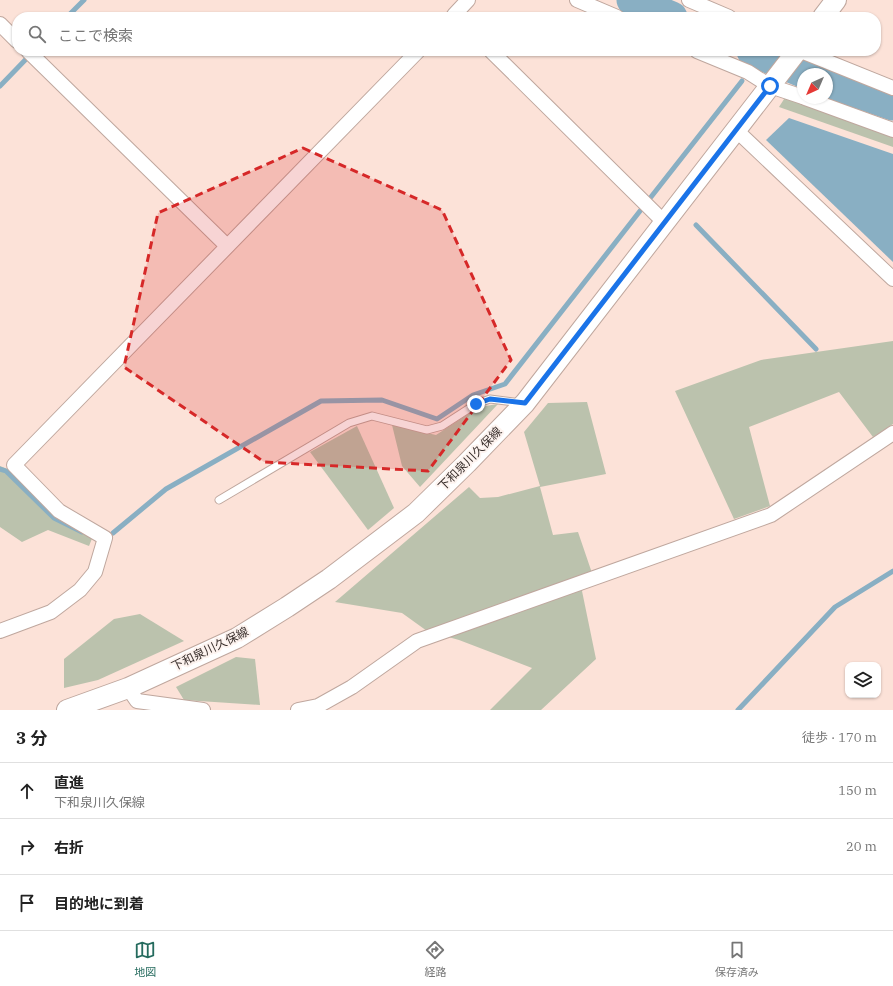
<!DOCTYPE html>
<html lang="ja">
<head>
<meta charset="utf-8">
<style>
  body { margin:0; font-family:"IBM Plex Serif","Noto Sans JP",serif; background:#f2f2f2; color:#222 }
  .controls { position:absolute; right:12px; bottom:12px; display:grid; overflow:hidden; border-radius:8px; box-shadow:0 1px 3px #0004 }
  .controls button { width:36px; height:36px; display:grid; place-items:center; padding:0; border:0; border-bottom:1px solid #e0e0e0; background:#fff; color:#222; font:20px sans-serif }
  .compass { position:absolute; left:797px; top:68px; width:36px; height:36px; border-radius:50%; background:#fff; box-shadow:0 1px 3px #0004; rotate:224deg }
  .stop { position:absolute; width:12px; height:12px; margin:-9px; border:3px solid #1a73e8; border-radius:50%; background:#fff }
  .stop.end { background:#1a73e8; border-color:#fff; box-shadow:0 1px 4px #0008 }
  .list { margin:0; padding:0; list-style:none }
  h2 { display:flex; justify-content:space-between; align-items:center; height:52px; margin:0; padding:0 16px; font-size:17px }
  h2 small { font-size:13px; font-weight:400; color:#767676 }
  .list li { display:grid; grid-template-columns:26px 1fr auto; gap:12px; align-items:center; box-sizing:border-box; height:56px; padding:0 16px; border-top:1px solid #e0e0e0 }
  .list b { display:block; font-size:15px; white-space:nowrap }
  .list p { margin:0; font-size:13px; white-space:nowrap; color:#767676 }
  .list em { font-size:13px; font-style:normal; color:#767676 }
  .icon { flex:none; width:22px; height:22px; fill:none; stroke:currentColor; stroke-width:2; stroke-linecap:round; stroke-linejoin:round }
  .map { position:relative; flex:none; width:893px; height:710px; overflow:hidden }
  .search { position:absolute; background:#fff; box-shadow:0 1px 3px #0004; left:12px; right:12px; top:12px; height:44px; display:flex; align-items:center; gap:10px; box-sizing:border-box; padding:0 14px; border-radius:16px; color:#767676; font-size:15px }
  .sheet { height:220px; background:#fff }
  nav { display:flex; justify-content:space-around; align-items:center; box-sizing:border-box; height:56px; border-top:1px solid #e0e0e0; background:#fff; font-size:11px; color:#767676 }
  nav a { display:grid; justify-items:center; gap:2px }
  nav .on { color:#256b5e }
  .map>svg:first-child { display:block }
</style>
</head>
<body>
<div class="map">
<svg width="893" height="710" viewBox="0 0 893 710">
  <rect width="100%" height="100%" fill="#fce2d8"/>
  <g fill="#bbc2ad">
    <path d="M786,96L893,135V147L779,107Z"/>
    <path d="M893,341V424L873,437L839,392L749,427L770,506L734,519L675,391L761,360Z"/>
    <path d="M587,402L606,474L540,487L553,535L578,532L592,573L582,591L596,659L541,710H490L532,668L459,640L427,631L402,613L335,602L469,487L480,498L498,497L540,486L524,432L548,403Z"/>
    <path d="M498,404L420,487L402,466L392,425L436,435L479,407Z"/>
    <path d="M357,426L394,508L368,530L310,452Z"/>
    <path d="M0,466L10,470L93,536L89,546L48,530L22,542L0,527Z"/>
    <path d="M140,614L184,641L98,680L64,688V659L114,619Z"/>
    <path d="M236,657L255,659L260,705L184,700L176,687Z"/>
  </g>
  <path fill="#89afc3" d="M789,118L893,154V262L766,140Z"/>
  <g fill="none" stroke-linecap="round" stroke-linejoin="round">
    <g stroke="#89afc3" stroke-width="5">
      <path d="M67,17L84,0"/>
      <path d="M0,86L30,55"/>
      <path d="M651,197L742,81"/>
      <path d="M696,225L816,349"/>
      <path d="M0,469L6,471L54,518L82,532"/>
      <path d="M113,533L166,489L321,401L382,400L437,419L473,395L505,384L640,211"/>
      <path d="M738,710L835,607L893,571"/>
    </g>
    <g stroke="#89afc3" stroke-width="31">
      <path d="M632,0L672,17"/>
      <path d="M752,51L807,74"/>
      <path d="M827,82L893,105"/>
    </g>
    <g stroke="#bfa79e" stroke-width="9">
      <path id="lane" d="M219,500L349,423L372,416L427,430L442,426L476,404L490,399L521,403"/>
    </g>
    <g stroke="#bfa79e" stroke-width="16">
      <g id="street">
        <path d="M577,0L617,17"/>
        <path d="M689,0L729,17"/>
        <path d="M454,15L468,0"/>
        <path d="M0,24L17,41"/>
        <path d="M28,51L227,246"/>
        <path d="M491,51L664,222"/>
        <path d="M697,51L748,72L770,86L803,97"/>
        <path d="M801,51L893,88"/>
        <path d="M805,98L893,130"/>
        <path d="M736,130L893,279"/>
        <path d="M0,631L51,612L80,590L95,572L105,538L59,511L14,465L418,51"/>
        <path d="M128,688L137,701L203,710"/>
        <path d="M298,710L318,706L352,687L417,641L771,515L893,433"/>
      </g>
    </g>
    <g stroke="#bfa79e" stroke-width="22">
      <g id="secondary">
        <path d="M823,17L836,0"/>
        <path d="M67,710L128,688L237,638L287,607L329,579L416,513L467,463L525,403L797,51"/>
      </g>
    </g>
    <use href="#lane" stroke="#fff" stroke-width="7"/>
    <use href="#street" stroke="#fff" stroke-width="14"/>
    <use href="#secondary" stroke="#fff" stroke-width="20"/>
  </g>
  <g fill="none" stroke-linecap="round" stroke-linejoin="round">
    <path stroke="#1a73e8" stroke-width="5" d="M476,404L490,399L525,403L770,86"/>
  </g>
  <path fill="#d62828" fill-opacity="0.2" stroke="#d62828" stroke-width="3" stroke-dasharray="8 5" stroke-linejoin="round" d="M303,148L442,210L511,360L428,471L264,462L124,367L158,213Z"/>
  <g text-anchor="middle" stroke-width="4" stroke-linejoin="round" paint-order="stroke">
    <g font-size="12" fill="#3a302d" stroke="#fdf3ef">
      <text transform="translate(470 459) rotate(-45)" y="4">下和泉川久保線</text>
      <text transform="translate(210 649) rotate(-26)" y="4">下和泉川久保線</text>
    </g>
  </g>
</svg>
<div class="controls">
<button><svg class="icon" aria-label="layers" viewBox="0 0 24 24"><path d="M12 4l9 5-9 5-9-5zM3 14l9 5 9-5"/></svg></button>
</div>
<svg class="compass" viewBox="-18 -18 36 36"><path d="M0-13l5 13h-10z" fill="#e53935"/><path d="M0 13l5-13h-10z" fill="#767676"/></svg>
<div class="stop" style="left:770px;top:86px"></div>
<div class="stop end" style="left:476px;top:404px"></div>
<div class="search"><svg class="icon" aria-label="search" viewBox="0 0 24 24"><circle cx="10" cy="10" r="6"/><path d="M15 15l6 6"/></svg>ここで検索</div>
</div>
<section class="sheet">
<h2>3 分<small>徒歩 · 170 m</small></h2>
<ul class="list">
<li><svg class="icon" aria-label="ahead" viewBox="0 0 24 24"><path d="M12 20V5M6 11l6-6 6 6"/></svg><div><b>直進</b><p>下和泉川久保線</p></div><em>150 m</em></li>
<li><svg class="icon" aria-label="right" viewBox="0 0 24 24"><path d="M7 20v-9h11M14 6l5 5-5 5"/></svg><div><b>右折</b></div><em>20 m</em></li>
<li><svg class="icon" aria-label="arrive" viewBox="0 0 24 24"><path d="M6 21V4h12l-3 4 3 4H6"/></svg><div><b>目的地に到着</b></div></li>
</ul>
</section>
<nav>
<a class="on"><svg class="icon" aria-label="map" viewBox="0 0 24 24"><path d="M3 6l6-2 6 2 6-2v14l-6 2-6-2-6 2zM9 4v14M15 6v14"/></svg>地図</a>
<a><svg class="icon" aria-label="directions" viewBox="0 0 24 24"><path d="M12 3l9 9-9 9-9-9zM9 14v-3h6M13 9l2 2-2 2"/></svg>経路</a>
<a><svg class="icon" aria-label="saved" viewBox="0 0 24 24"><path d="M7 4h10v16l-5-4-5 4z"/></svg>保存済み</a>
</nav>
</body>
</html>
